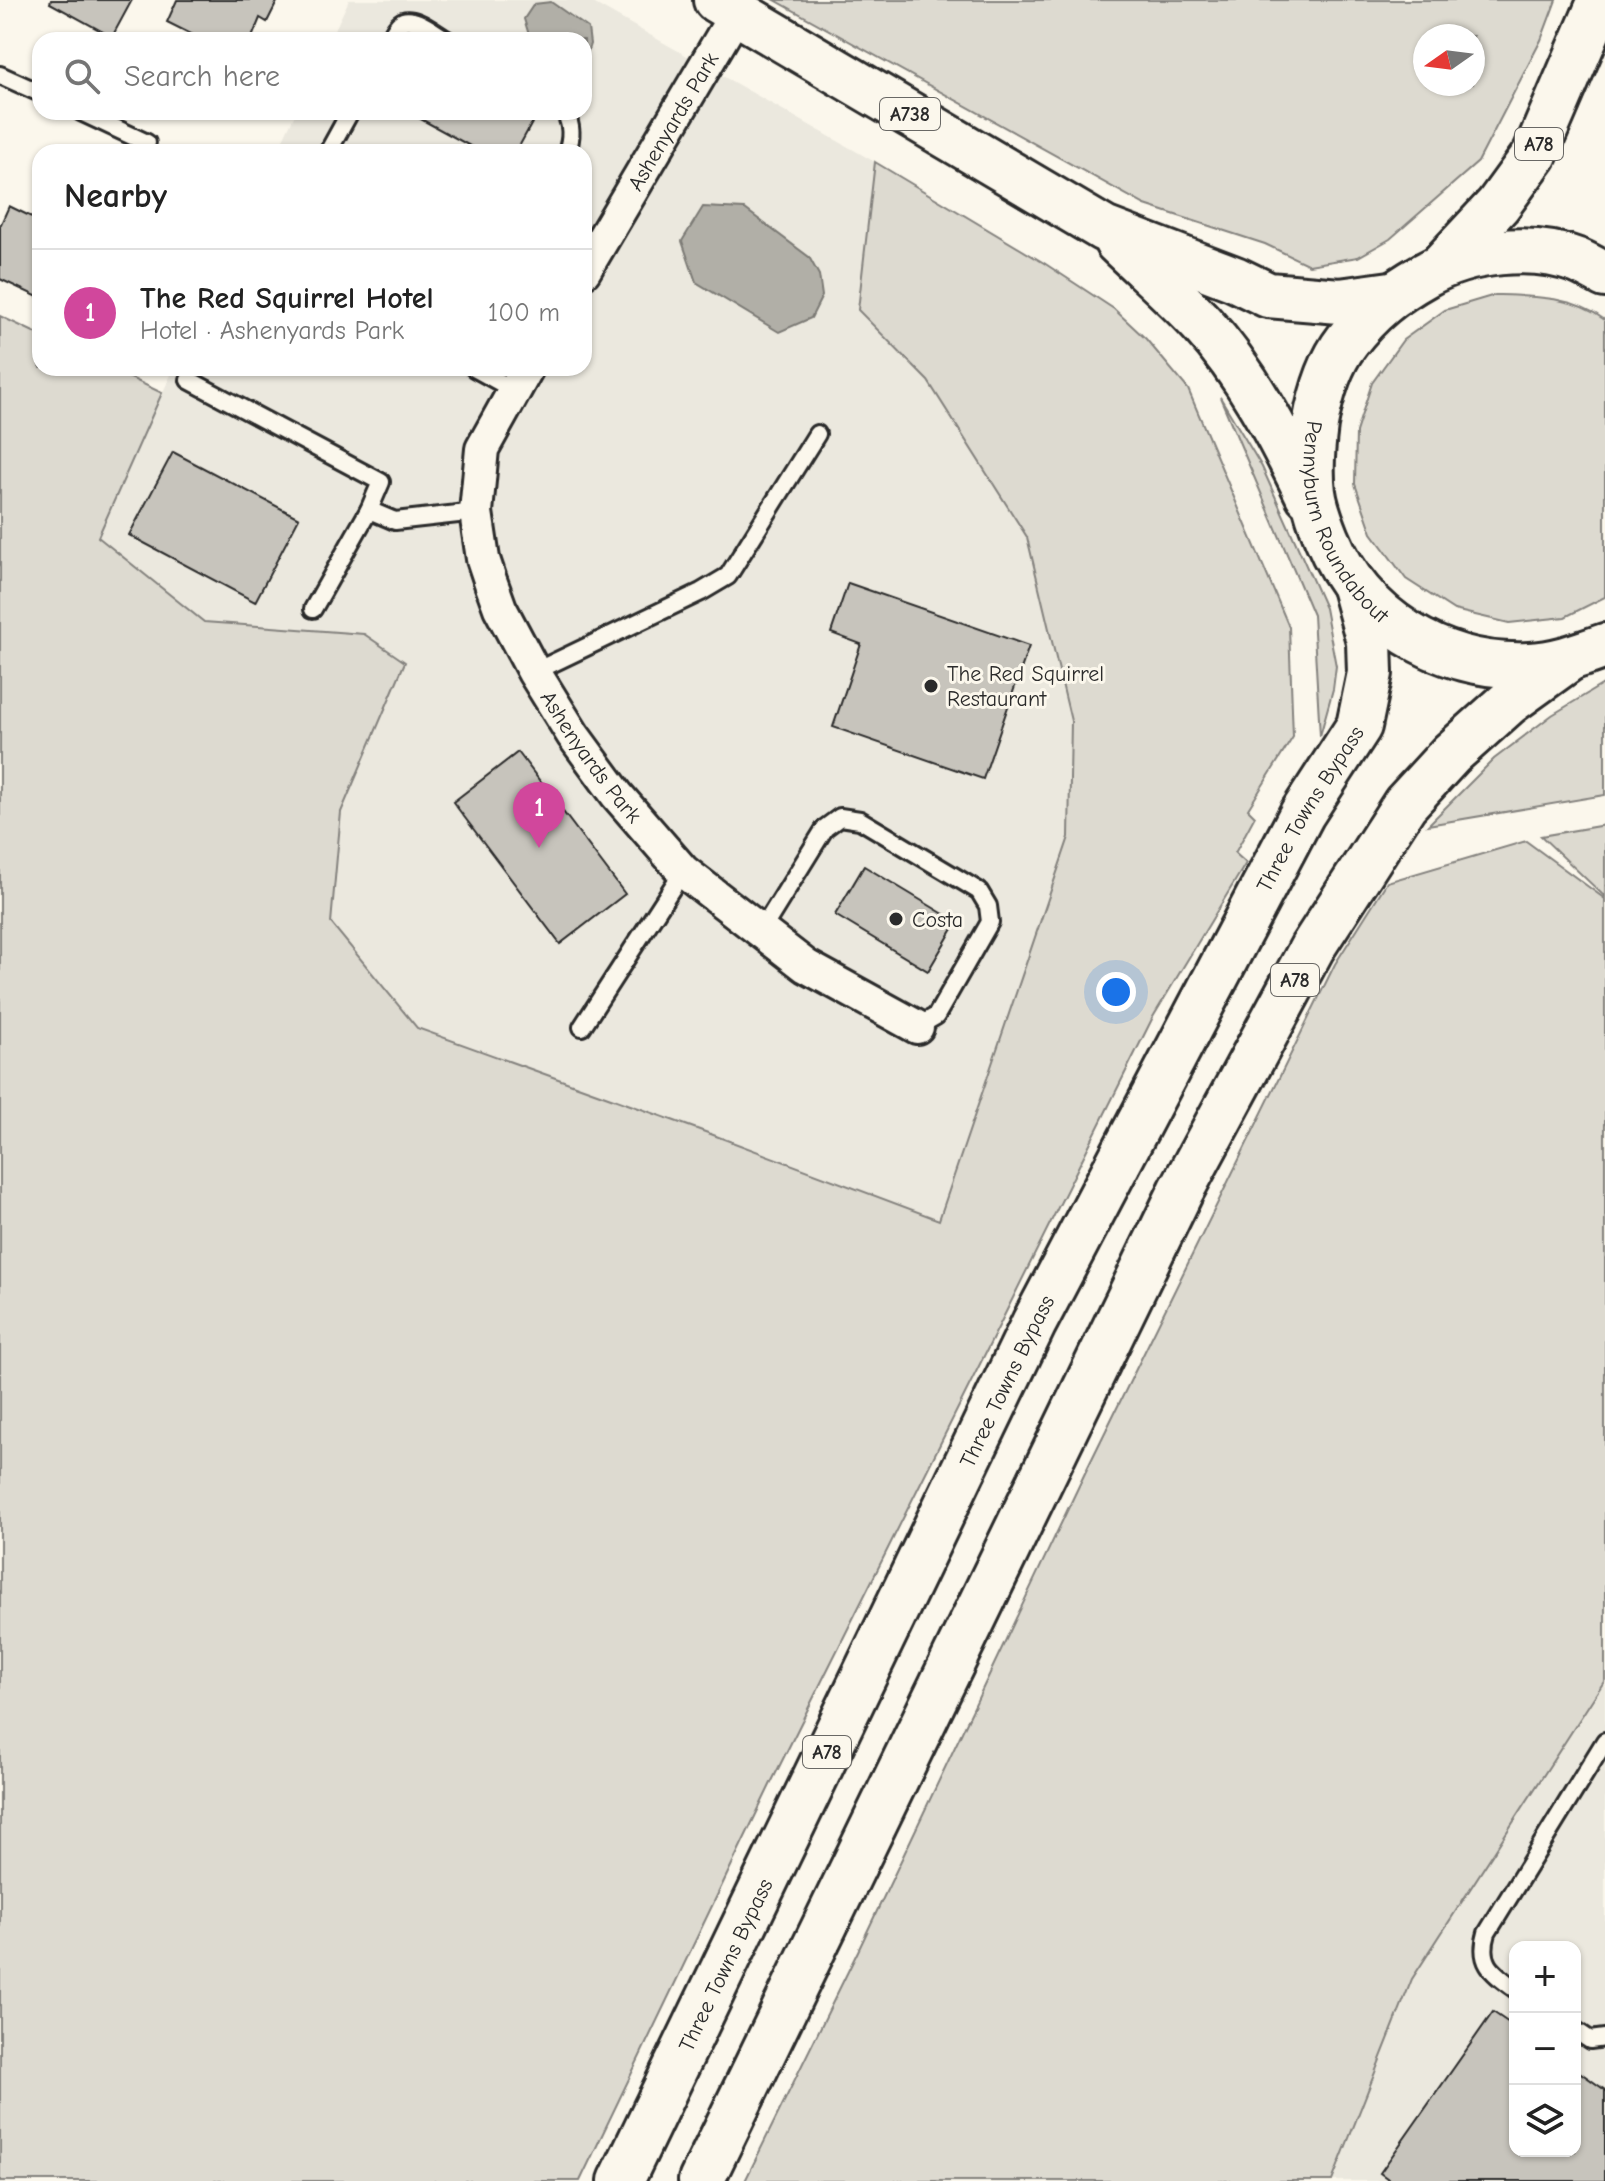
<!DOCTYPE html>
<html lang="en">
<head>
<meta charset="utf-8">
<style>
  body { margin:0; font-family:"Comic Neue",sans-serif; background:#f2f2f2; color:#222 }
  .controls { position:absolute; right:24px; bottom:24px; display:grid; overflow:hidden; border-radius:16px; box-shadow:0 2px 6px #0004 }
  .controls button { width:72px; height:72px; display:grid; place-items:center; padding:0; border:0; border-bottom:2px solid #e0e0e0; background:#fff; color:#222; font:40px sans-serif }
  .compass { position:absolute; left:1413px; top:24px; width:72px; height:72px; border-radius:50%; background:#fff; box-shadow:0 2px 6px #0004; rotate:256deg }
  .you { position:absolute; left:1116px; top:992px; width:28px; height:28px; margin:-20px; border:6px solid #fff; border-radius:50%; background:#1a73e8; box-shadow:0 0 0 12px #1a73e833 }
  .badge { display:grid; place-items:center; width:52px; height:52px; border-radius:50%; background:#2b2b2b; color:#fff; font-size:26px; font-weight:700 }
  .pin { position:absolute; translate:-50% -66px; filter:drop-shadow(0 2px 4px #0008) }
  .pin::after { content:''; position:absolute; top:42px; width:28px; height:24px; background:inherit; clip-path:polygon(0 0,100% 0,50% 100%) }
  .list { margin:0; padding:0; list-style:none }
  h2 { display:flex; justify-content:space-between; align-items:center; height:104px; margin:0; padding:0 32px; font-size:34px }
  h2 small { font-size:26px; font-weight:400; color:#767676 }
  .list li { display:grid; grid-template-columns:52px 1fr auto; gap:24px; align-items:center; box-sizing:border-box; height:128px; padding:0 32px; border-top:2px solid #e0e0e0 }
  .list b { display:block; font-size:30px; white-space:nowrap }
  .list p { margin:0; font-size:26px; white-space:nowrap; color:#767676 }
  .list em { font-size:26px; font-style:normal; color:#767676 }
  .icon { flex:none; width:44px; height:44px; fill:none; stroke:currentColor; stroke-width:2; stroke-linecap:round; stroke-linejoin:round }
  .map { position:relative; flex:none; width:1605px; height:2181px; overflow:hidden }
  .search { position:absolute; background:#fff; box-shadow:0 2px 6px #0004; left:32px; top:32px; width:560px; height:88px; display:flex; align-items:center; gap:20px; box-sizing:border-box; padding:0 28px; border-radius:24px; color:#767676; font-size:30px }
  .panel { position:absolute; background:#fff; box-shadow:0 2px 6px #0004; left:32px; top:144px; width:560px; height:232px; border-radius:24px }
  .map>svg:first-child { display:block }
</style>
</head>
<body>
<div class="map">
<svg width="1605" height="2181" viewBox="0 0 1605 2181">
  <rect width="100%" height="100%" fill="#fbf7ec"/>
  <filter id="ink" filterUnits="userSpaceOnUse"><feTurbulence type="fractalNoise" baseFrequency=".0125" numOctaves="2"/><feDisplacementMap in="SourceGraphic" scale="16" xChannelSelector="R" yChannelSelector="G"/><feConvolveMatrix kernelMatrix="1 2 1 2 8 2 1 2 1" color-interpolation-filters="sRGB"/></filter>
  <g filter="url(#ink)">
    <g fill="#ebe8de" fill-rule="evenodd">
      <path d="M349,0H588L875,162L858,310L928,381L1027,537L1071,721L1069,837L939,1220L708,1133L417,1028L331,923L341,812L405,662L364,634L204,622L97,537L174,368H584V152H277L296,112H584V40H330Z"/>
      <path d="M1605,1680V2181H1332L1412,1979ZM1515,1947H1575V2151H1515Z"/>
    </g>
    <g fill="#dddad0" stroke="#84827e" stroke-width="2" fill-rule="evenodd">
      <path d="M775,0H1556L1541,40L1478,162L1390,239L1358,257L1309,265L1265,244L1145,205ZM1425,36H1473V84H1425Z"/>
      <path d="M875,162L1044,263L1114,309L1146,339L1188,389L1289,627L1293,737L1248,809L1255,816L1235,853L1246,863L1153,1017L771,1783L580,2181H0V316L40,335V368H110L162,393L98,537L204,622L364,634L405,662L341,812L331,923L417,1028L708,1133L939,1220L1069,837L1071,721L1027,537L928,381L858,310Z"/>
      <path d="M1495,295C1533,296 1573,296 1605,320V597L1565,617L1509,623L1454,610L1406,579L1372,533L1355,484L1356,432L1372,383L1403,340L1445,310Z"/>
      <path d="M1220,397L1262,467L1325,608L1336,666L1333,689L1320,736L1313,615Z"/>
      <path d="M1605,683V795L1428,825L1494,759L1552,715Z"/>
      <path d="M1605,825V897L1541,836Z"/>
      <path d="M1526,841L1605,899V1680L1412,1979L1332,2181H745L858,1951L1085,1473L1335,964L1387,882Z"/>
    </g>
    <g fill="#b1afa7" stroke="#7b7a75" stroke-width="2">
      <path d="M551,2L588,28L590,44L587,53L584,54V40H534L530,38L524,19L534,4Z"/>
      <path d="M703,207L745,209L809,257L819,275L822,296L811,318L779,332L696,282L682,241Z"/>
    </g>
    <g fill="#c7c4bc" stroke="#2b2b2b" stroke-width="2">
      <path d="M51,0H132L112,37L50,3Z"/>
      <path d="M177,0H278L267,22L260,18L251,40H203L167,22Z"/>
      <path d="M408,112H538L516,152H481Z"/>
      <path d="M9,206L40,221V298L0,279V226Z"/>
      <path d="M173,452L299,518L255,602L129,535Z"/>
      <path d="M848,583L1029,646L983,779L833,727L861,644L831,633Z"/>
      <path d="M518,752L625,894L560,944L453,802Z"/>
      <path d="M864,866L957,922L928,971L835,915Z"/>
      <path d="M1493,2012L1515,2027V2151H1575V2069L1605,2090V2181H1391L1380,2173Z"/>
    </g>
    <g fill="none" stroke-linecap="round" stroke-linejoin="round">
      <g stroke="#2b2b2b" stroke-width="22">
        <g id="service">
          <path d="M389,40C392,35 395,27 400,23C412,13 436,34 447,40"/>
          <path d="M0,75L40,93"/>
          <path d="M81,112L147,143"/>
          <path d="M565,112C572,126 572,137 567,152"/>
          <path d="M328,152L350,112"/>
          <path d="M474,368L514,390"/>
          <path d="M189,380L381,482L369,510L395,521L476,512"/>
          <path d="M313,609L369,510"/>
          <path d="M534,672L701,592L728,576L817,434"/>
          <path d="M760,933L825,828L840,817L860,820L979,891L988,906L990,922L936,1016L917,1027"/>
          <path d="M582,1027L683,871"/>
          <path d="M1515,1989C1492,1972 1478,1963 1487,1933L1605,1741"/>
          <path d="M1575,2030L1590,2040L1605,2038"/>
        </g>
      </g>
      <g stroke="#2b2b2b" stroke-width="38">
        <g id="minor">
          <path id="s1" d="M584,271L737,12"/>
          <path id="s2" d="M527,368L482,449L476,512L483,559L491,583L500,608L534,672L573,735L617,795L683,871L806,966L917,1027"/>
        </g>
      </g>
      <g stroke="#2b2b2b" stroke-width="50">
        <g id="trunk">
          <path d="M716,0L1104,229L1235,279L1268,295L1340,301L1391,294"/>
          <path d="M1117,242C1145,269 1175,295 1201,323C1247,373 1279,435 1308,495"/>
          <path d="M1441,266L1498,205L1535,154L1601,0"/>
          <path id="s3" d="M1605,275C1596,270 1587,265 1578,261C1531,243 1467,251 1425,275C1393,293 1370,311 1347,341C1329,364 1320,397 1315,425C1312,448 1310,469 1313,492C1315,508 1321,523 1327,538C1360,619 1441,669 1529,665C1556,664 1580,655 1605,646"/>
          <path id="s4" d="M621,2181L1034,1323L1302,814L1359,726L1370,673L1369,641L1354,587"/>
          <path d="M701,2181L1181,1191L1312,948L1405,804L1451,754L1508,703L1569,659"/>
        </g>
      </g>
      <use href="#service" stroke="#fbf7ec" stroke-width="16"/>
      <use href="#minor" stroke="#fbf7ec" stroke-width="32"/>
      <use href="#trunk" stroke="#fbf7ec" stroke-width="44"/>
    </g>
  </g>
  <g fill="#2b2b2b" stroke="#fbf7ec" stroke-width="3">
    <circle cx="931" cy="686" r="8"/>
    <circle cx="896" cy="919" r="8"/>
  </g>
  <g text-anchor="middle" stroke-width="6" stroke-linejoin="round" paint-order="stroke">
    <g fill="#fbf7ec" stroke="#696865" stroke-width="2">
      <rect x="880" y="98" width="60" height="32" rx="6"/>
      <rect x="1515" y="128" width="48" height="32" rx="6"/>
      <rect x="1271" y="964" width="48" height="32" rx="6"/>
      <rect x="803" y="1736" width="48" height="32" rx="6"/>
    </g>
    <g font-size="20" font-weight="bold" fill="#2b2b2b">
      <text x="910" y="121">A738</text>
      <text x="1539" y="151">A78</text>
      <text x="1295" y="987">A78</text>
      <text x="827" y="1759">A78</text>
    </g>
    <g font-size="22" fill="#2b2b2b" stroke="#fbf7ec">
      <text dy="8" stroke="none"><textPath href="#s1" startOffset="174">Ashenyards Park</textPath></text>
      <text dy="8" stroke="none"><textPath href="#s3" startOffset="488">Pennyburn Roundabout</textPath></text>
      <text dy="8" stroke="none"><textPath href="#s2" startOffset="430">Ashenyards Park</textPath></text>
      <text dy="8" stroke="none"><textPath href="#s4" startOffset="1536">Three Towns Bypass</textPath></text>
      <text dy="8" stroke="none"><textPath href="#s4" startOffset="888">Three Towns Bypass</textPath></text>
      <text dy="8" stroke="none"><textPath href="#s4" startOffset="240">Three Towns Bypass</textPath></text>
    </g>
    <g font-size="22" fill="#2b2b2b" stroke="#fbf7ec" text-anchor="start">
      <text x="947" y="681">The Red Squirrel<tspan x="947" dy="25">Restaurant</tspan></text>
      <text x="912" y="927">Costa</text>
    </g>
  </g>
</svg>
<div class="controls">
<button>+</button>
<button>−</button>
<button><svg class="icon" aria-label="layers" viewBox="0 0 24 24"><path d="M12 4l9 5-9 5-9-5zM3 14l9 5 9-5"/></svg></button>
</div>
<svg class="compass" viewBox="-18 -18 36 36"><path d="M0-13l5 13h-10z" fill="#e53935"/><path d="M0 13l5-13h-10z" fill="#767676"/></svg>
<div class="you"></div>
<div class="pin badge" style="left:539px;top:848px;background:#d1479c">1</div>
<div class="search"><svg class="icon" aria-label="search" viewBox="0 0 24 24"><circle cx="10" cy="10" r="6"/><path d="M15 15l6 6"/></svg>Search here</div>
<section class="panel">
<h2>Nearby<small></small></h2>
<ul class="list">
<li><span class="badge" style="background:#d1479c">1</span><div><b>The Red Squirrel Hotel</b><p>Hotel · Ashenyards Park</p></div><em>100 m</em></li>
</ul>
</section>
</div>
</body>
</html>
